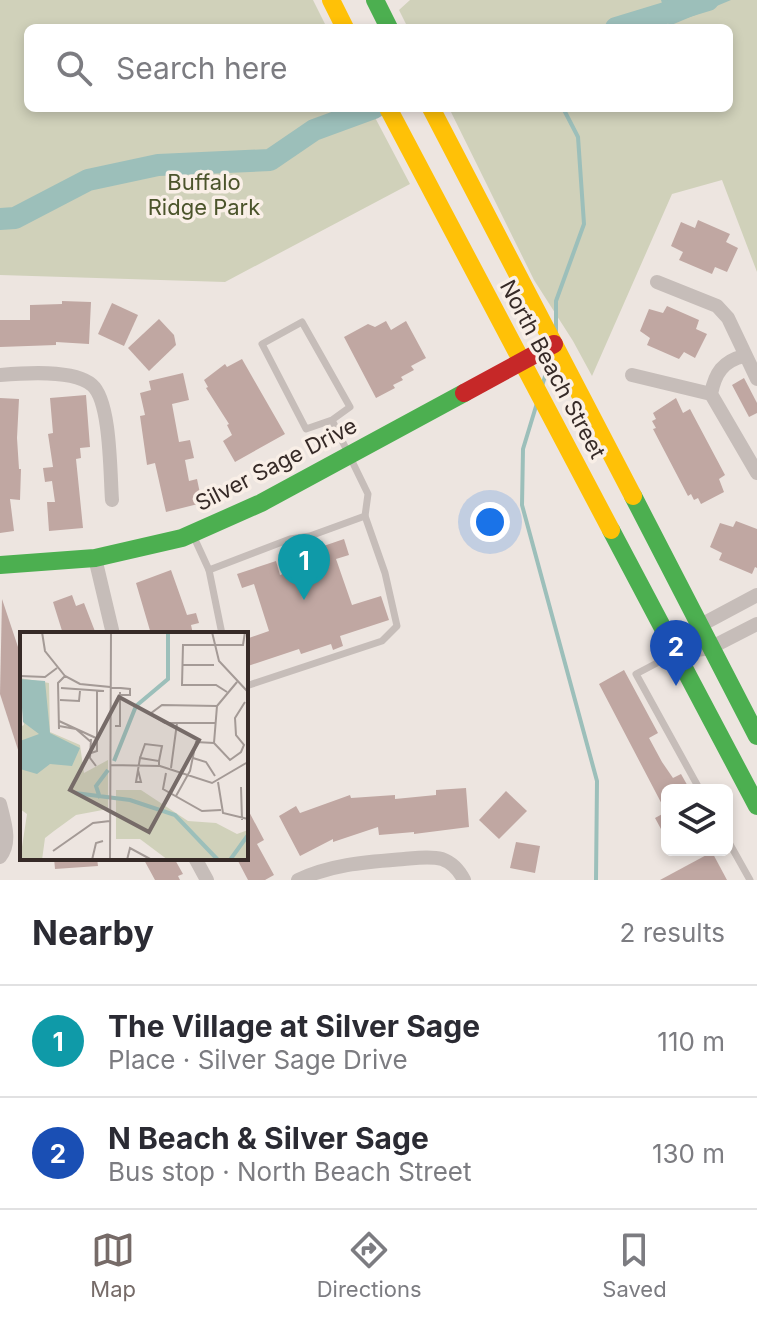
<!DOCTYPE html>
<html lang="en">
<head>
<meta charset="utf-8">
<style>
  body { margin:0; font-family:Inter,sans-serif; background:#f2f2f3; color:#2b2b33 }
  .controls { position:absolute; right:24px; bottom:24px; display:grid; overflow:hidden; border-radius:12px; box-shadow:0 4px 12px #0003 }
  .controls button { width:72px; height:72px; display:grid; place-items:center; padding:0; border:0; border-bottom:2px solid #e1e1e2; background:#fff; color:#2b2b33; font:40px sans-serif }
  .you { position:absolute; left:490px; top:522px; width:28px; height:28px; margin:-20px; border:6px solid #fff; border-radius:50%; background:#1a73e8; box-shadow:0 0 0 12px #1a73e833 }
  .badge { display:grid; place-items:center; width:52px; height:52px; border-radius:50%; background:#766b68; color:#fff; font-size:26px; font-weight:700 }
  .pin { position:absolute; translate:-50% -66px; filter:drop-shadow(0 2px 4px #0008) }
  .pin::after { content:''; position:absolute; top:42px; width:28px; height:24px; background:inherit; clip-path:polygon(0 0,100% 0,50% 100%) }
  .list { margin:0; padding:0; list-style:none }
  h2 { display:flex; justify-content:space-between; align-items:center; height:104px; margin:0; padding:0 32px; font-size:34px }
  h2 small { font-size:26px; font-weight:400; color:#7c7c81 }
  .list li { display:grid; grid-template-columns:52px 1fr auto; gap:24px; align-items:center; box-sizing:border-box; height:112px; padding:0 32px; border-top:2px solid #e1e1e2 }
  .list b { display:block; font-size:30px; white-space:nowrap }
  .list p { margin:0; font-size:26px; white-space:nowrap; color:#7c7c81 }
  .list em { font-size:26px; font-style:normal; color:#7c7c81 }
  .icon { flex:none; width:44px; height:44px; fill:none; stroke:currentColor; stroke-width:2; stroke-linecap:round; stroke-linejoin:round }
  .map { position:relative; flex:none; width:757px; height:880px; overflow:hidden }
  .search { position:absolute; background:#fff; box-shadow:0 4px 12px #0003; left:24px; right:24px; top:24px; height:88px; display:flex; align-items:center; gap:20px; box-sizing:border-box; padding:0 28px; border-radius:12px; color:#7c7c81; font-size:30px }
  .sheet { height:328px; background:#fff }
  nav { display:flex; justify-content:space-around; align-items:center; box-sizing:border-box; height:112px; border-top:2px solid #e1e1e2; background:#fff; font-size:22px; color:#7c7c81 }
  nav a { display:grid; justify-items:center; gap:4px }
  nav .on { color:#766b68 }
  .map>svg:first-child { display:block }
</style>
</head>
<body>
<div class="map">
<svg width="757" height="880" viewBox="0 0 757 880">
  <rect width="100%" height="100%" fill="#ede5e0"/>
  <g fill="#d0d1ba">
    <path d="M0,0H313L327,28H28V108H370L410,184L225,282L0,275Z"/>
    <path d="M410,0H757V272L722,180L672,194L592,376L573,341L534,280L449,108H729V28H408L399,10Z"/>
  </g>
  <path fill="#9cbfba" d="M661,0H731L669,26Z"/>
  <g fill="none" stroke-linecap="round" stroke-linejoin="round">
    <g stroke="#9cbfba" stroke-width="4">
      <path d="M556,333V301L584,224L578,137L563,108"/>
      <path d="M542,386L551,357"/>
      <path d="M537,403L523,449L522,505L597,781L596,880"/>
    </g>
    <g stroke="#9cbfba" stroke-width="22">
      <path d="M616,28L708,0"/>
      <path d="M0,219L15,218L88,180L158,165L270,160L314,130L374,108"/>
    </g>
  </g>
  <g fill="#c0a7a2">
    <path d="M698,220L730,234L726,242L738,248L727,272L715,267L712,274L679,260L683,252L671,246L681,222L695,228Z"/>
    <path d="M62,301L91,302L89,344L56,342V345L0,347V320H30V305L62,304Z"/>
    <path d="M112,303L138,315L124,346L98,334Z"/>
    <path d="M667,306L699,320L696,329L707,334L695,358L684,352L679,359L647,345L650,338L640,331L649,309L663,313Z"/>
    <path d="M159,319L174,335L176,345L149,371L128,348Z"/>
    <path d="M386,321L391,330L406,321L426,358L411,366L414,370L401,377L403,380L393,385L395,388L376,398L344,337L368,324L375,327Z"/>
    <path d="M242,359L285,434L235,462L223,441L232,435L227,425L229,424L206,388L208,387L204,380L225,364L227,367Z"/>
    <path d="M183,373L189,400L172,404L179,442L190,440L194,458L185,460L189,481L197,479L202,503L166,512L155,463L147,465L140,416L145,415L140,393L151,390L149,381Z"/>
    <path d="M744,378L757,403V413L749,417L732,385Z"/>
    <path d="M86,395L90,447L80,448L81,458L76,459L83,528L49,531L47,502H55L52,481L45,482L43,468L53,467L48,434L53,433L50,398Z"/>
    <path d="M0,398L19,399L17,438L19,469H21L20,500L10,499L14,531L0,533Z"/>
    <path d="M676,398L683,413L690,409L725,475L719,479L724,492L701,504L698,498L694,500L691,494L688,496L653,429L656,428L652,421L656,419L653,413Z"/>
    <path d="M736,521L757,529V568L755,567L752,574L719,560L722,553L710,547L720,523L733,527Z"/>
    <path d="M344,539L349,555L336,559L352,605L381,596L389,620L340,636L343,646L333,650L331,644L301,654L299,649L248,666L246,639L269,631L254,584L242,588L237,574L276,561L280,575L310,565L306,552Z"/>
    <path d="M171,570L187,615L196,613L199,623L191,625L193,634H151L136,583Z"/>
    <path d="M72,595L76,606L84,603L96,634H63L53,602Z"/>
    <path d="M2,599L22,659L20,756L0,694Z"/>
    <path d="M624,670L658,733L649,738L662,762L673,778L681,774L690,790H667V840L655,818L666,812L599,684Z"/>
    <path d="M466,788L469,827L414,834V832L379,835L378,827L333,842V839L300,856L279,816L296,806L300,813L350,795L351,798L395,795V799L436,795V790Z"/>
    <path d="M506,791L527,811L499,839L479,820Z"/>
    <path d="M246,806L264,840L257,844L274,875L265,880H248L238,861L246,858Z"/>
    <path d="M516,842L540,846L535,873L510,868Z"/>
    <path d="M712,852L727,880H660Z"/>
    <path d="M54,858H97L98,866L55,869Z"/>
    <path d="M143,858H174L183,874L178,876L180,880H155Z"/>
  </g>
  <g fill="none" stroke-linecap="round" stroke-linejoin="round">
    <g stroke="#c6bdb9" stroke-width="7">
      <path d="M192,533L209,570L290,539L310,536L365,516L368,494L332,420L350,407L302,322L262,344L306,429L332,420"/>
      <path d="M209,570L222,634"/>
      <path d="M674,654L636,674L700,790"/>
      <path d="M246,686L382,641L397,626L385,573L365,516"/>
      <path d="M727,839L750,880"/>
    </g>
    <g stroke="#c6bdb9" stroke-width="14">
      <path d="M657,282L717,306L728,318L757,379"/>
      <path d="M744,356C723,361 715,373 711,394L757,473"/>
      <path d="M0,375C23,373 74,369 92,385C111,401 110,474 112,500"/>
      <path d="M632,375L711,394"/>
      <path d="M95,558L113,634"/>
      <path d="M676,653L699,626L757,595"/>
      <path d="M676,653L710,648L757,624"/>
      <path d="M0,804C4,821 12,842 0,857"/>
      <path d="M195,858L207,880"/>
      <path d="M298,880C332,864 367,862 404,859C416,858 430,856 442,859C453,863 459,870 464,880"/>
    </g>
    <g stroke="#4caf50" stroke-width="18">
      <path d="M375,0L389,28"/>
      <path d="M633,496L757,736"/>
      <path d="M611,530L757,806"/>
      <path d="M0,565L95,558L182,538L261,503L464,393"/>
    </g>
    <g stroke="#ffc107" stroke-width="18">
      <path d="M331,0L345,28"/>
      <path d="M388,108L611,530"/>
      <path d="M431,108L633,496"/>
    </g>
    <path stroke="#c62828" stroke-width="18" d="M464,393L554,344"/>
  </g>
  <g text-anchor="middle" stroke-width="7" stroke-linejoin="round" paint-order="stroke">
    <g font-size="22" fill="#4b542b" stroke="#f9efe7">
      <text x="204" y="190">Buffalo<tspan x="204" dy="25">Ridge Park</tspan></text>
    </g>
    <g font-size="22" fill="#362a27" stroke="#f9efe7">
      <text transform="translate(553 369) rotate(62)" y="8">North Beach Street</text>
      <text transform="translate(276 464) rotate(-27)" y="8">Silver Sage Drive</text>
    </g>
  </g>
  <g transform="translate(20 632)">
    <rect width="228" height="228" fill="#ede5e0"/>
    <path d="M0,46L29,51L30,100L60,113L64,141L88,128V177L56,183L34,199L25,206L22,228H0L7,182L0,177V95L4,93ZM96,158H121L168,189L196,191L217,202L228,198V228H148L120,207H96Z" fill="#d0d1ba"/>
    <path d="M0,47L25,49L30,101L60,116L52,134L30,132L17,142L0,137V109L19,102L3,90Z" fill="#9cbfba"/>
    <path fill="none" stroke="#9cbfba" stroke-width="4" d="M94,129L116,74L148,47V0M55,161L110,168L155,183L198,228M80,166L76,154L88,138M210,228L228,203"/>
    <path fill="none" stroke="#a49a96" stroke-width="2" d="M22,0L25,19L45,44L60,52L110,57V63H100M192,0L199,29L228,60M162,33H194M0,44L25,45L37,36M41,56L84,59M207,60L196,53H162L163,13H223L225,0M40,68L59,69L60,59M39,89L76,106M196,91H145L130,82L142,73L197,74M39,94L56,97L71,110M95,94H100V60M39,97L38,51L45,44M71,107L70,126L76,134M194,111L197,74L217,50M71,121L77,119V59M120,126L125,112L142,114L139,129M173,126L186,130L195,144M90,133L140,134L192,151L228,130M151,136L157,91M118,138L121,150H116L120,126L139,129V133M146,141L143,157L182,179L201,178M198,150L203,181L228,187M221,155L222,188M156,164L170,139L176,110L194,111L210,128L221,120L224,113L216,103L215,86L225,70M33,219L73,191L90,189M72,228L76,211L83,209M90,228L91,0M107,228L110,216L132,228"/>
    <path fill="#766b68" fill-opacity="0.15" stroke="#766b68" stroke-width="4" d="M99,65L179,108L129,200L50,158Z"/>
    <rect width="228" height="228" fill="none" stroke="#362a27" stroke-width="4"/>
  </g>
</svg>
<div class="controls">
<button><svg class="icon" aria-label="layers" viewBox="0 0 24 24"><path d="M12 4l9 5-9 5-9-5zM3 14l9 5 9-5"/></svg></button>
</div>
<div class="you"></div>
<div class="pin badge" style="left:304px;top:600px;background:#0f9aa8">1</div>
<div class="pin badge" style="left:676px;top:686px;background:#1a4fb4">2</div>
<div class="search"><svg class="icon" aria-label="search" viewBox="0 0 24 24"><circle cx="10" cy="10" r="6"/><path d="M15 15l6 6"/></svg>Search here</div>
</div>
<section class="sheet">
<h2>Nearby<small>2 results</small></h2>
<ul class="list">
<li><span class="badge" style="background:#0f9aa8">1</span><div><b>The Village at Silver Sage</b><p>Place · Silver Sage Drive</p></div><em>110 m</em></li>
<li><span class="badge" style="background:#1a4fb4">2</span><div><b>N Beach &amp; Silver Sage</b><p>Bus stop · North Beach Street</p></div><em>130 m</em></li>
</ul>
</section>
<nav>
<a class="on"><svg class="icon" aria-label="map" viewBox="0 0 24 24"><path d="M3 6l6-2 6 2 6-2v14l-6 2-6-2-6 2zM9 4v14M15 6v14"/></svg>Map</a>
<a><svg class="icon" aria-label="directions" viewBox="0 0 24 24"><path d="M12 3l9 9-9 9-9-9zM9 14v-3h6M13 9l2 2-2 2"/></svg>Directions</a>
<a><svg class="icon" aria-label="saved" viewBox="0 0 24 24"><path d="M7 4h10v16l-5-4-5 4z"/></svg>Saved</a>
</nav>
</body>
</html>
